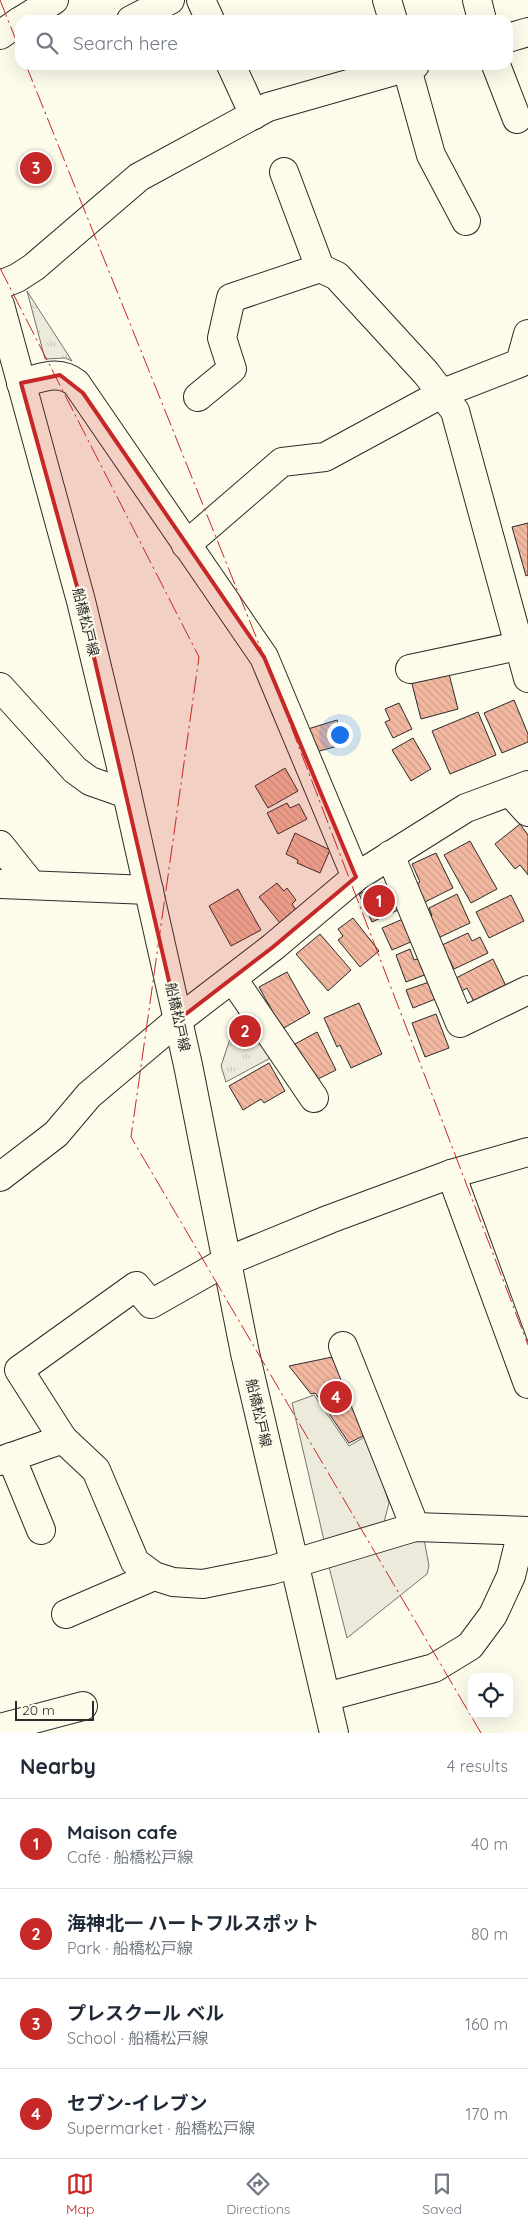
<!DOCTYPE html>
<html lang="en">
<head>
<meta charset="utf-8">
<style>
  body { margin:0; font-family:Quicksand,"Noto Sans JP",sans-serif; background:#f2f2f3; color:#1f2937 }
  .controls { position:absolute; right:15px; bottom:15px; display:grid; overflow:hidden; border-radius:10px; box-shadow:0 5px 20px #0002 }
  .controls button { width:45px; height:45px; display:grid; place-items:center; padding:0; border:0; border-bottom:1px solid #e0e1e3; background:#fff; color:#1f2937; font:25px sans-serif }
  .scale { position:absolute; left:15px; bottom:12px; width:79px; box-sizing:border-box; padding-left:5px; border:2px solid #2b2b2b; border-top:0; font-size:14px; line-height:18px; white-space:nowrap; color:#2b2b2b; -webkit-text-stroke:4px #fdfbea; paint-order:stroke }
  .you { position:absolute; left:339px; top:734px; width:18px; height:18px; margin:-12px; border:4px solid #fff; border-radius:50%; background:#1a73e8; box-shadow:0 0 0 8px #1a73e833 }
  .badge { display:grid; place-items:center; width:32px; height:32px; border-radius:50%; background:#c62828; color:#fff; font-size:16px; font-weight:700 }
  .pin { position:absolute; translate:-50% -50%; border:2px solid #fff; box-shadow:0 1px 5px #0006 }
  .list { margin:0; padding:0; list-style:none }
  h2 { display:flex; justify-content:space-between; align-items:center; height:65px; margin:0; padding:0 20px; font-size:21px }
  h2 small { font-size:16px; font-weight:400; color:#747a83 }
  .list li { display:grid; grid-template-columns:32px 1fr auto; gap:15px; align-items:center; box-sizing:border-box; height:90px; padding:0 20px; border-top:1px solid #e0e1e3 }
  .list b { display:block; font-size:19px; white-space:nowrap }
  .list p { margin:0; font-size:16px; white-space:nowrap; color:#747a83 }
  .list em { font-size:16px; font-style:normal; color:#747a83 }
  .icon { flex:none; width:28px; height:28px; fill:none; stroke:currentColor; stroke-width:2; stroke-linecap:round; stroke-linejoin:round }
  .map { position:relative; flex:none; width:528px; height:1733px; overflow:hidden }
  .search { position:absolute; background:#fff; box-shadow:0 5px 20px #0002; left:15px; right:15px; top:15px; height:55px; display:flex; align-items:center; gap:12px; box-sizing:border-box; padding:0 18px; border-radius:15px; color:#747a83; font-size:19px }
  .sheet { height:425px; background:#fff }
  nav { display:flex; justify-content:space-around; align-items:center; box-sizing:border-box; height:70px; border-top:1px solid #e0e1e3; background:#fff; font-size:14px; color:#747a83 }
  nav a { display:grid; justify-items:center; gap:2px }
  nav .on { color:#c62828 }
  .map>svg:first-child { display:block }
</style>
</head>
<body>
<div class="map">
<svg width="528" height="1733" viewBox="0 0 528 1733">
  <defs>
    <pattern id="grass-tufts" width="24" height="20" patternUnits="userSpaceOnUse" patternTransform="scale(1.25)"><rect width="24" height="20" fill="#ecebdb"/><path d="M3 7l-1-3M5 7V3M7 7l1-3M15 17l-1-3M17 17v-4M19 17l1-3" fill="none" stroke="#cbcabc"/></pattern>
    <pattern id="building-back-hatch" width="6" height="6" patternUnits="userSpaceOnUse" patternTransform="scale(1.25)"><rect width="6" height="6" fill="#f2b8a0"/><path d="M-1 5l2 2M0 0l6 6M5-1l2 2" fill="none" stroke="#d09e8a"/></pattern>
  </defs>
  <rect width="100%" height="100%" fill="#fdfbea"/>
  <g fill="url(#grass-tufts)" stroke="#74746e">
    <path d="M27,291L72,361L65,358L45,359Z"/>
    <path d="M241,1006L274,1056L226,1082L221,1066Z"/>
  </g>
  <g fill="#eceadb" stroke="#74746e">
    <path d="M314,1395L349,1446L368,1435L389,1503L382,1530L326,1549L292,1403Z"/>
    <path d="M424,1539L429,1566L427,1574L347,1638L328,1563Z"/>
  </g>
  <g fill="url(#building-back-hatch)" stroke="#2b2b2b">
    <path d="M528,523V575L526,576L512,527Z"/>
    <path d="M448,670L458,709L421,719L411,680Z"/>
    <path d="M514,700L528,734V742L502,753L484,713Z"/>
    <path d="M399,703L412,729L393,738L385,722L390,720L385,709Z"/>
    <path d="M478,712L496,755L450,774L432,731Z"/>
    <path d="M337,720L345,744L316,752L308,729Z"/>
    <path d="M413,738L431,769L411,781L392,750Z"/>
    <path d="M285,768L298,791L268,808L255,786Z"/>
    <path d="M287,803L290,808L299,804L307,819L278,834L267,813Z"/>
    <path d="M520,824L528,835V875L520,865L515,869L495,844Z"/>
    <path d="M295,833L330,850L320,873L297,863L298,860L286,854Z"/>
    <path d="M470,841L497,889L471,903L444,855Z"/>
    <path d="M436,853L453,888L425,902L416,884L420,882L412,864Z"/>
    <path d="M277,883L284,891L287,888L296,900L292,904L296,910L280,923L259,897Z"/>
    <path d="M390,885L400,909L372,922L359,894L370,889L372,893Z"/>
    <path d="M238,889L261,930L231,946L209,906Z"/>
    <path d="M457,894L470,923L438,938L429,918L432,916L429,908Z"/>
    <path d="M511,895L524,921L489,938L476,912Z"/>
    <path d="M353,918L379,951L360,967L338,940L343,936L338,929Z"/>
    <path d="M403,919L413,941L392,950L382,928Z"/>
    <path d="M468,933L472,941L480,937L488,953L454,969L442,945Z"/>
    <path d="M320,934L351,970L328,991L296,954Z"/>
    <path d="M410,949L414,960L421,958L427,974L406,982L396,955Z"/>
    <path d="M493,959L506,986L474,1002L467,988L462,991L456,978Z"/>
    <path d="M287,972L310,1013L282,1029L259,987Z"/>
    <path d="M432,981L438,998L413,1008L406,990Z"/>
    <path d="M359,1003L382,1054L351,1068L340,1045L337,1047L324,1018Z"/>
    <path d="M436,1014L449,1048L425,1057L412,1023Z"/>
    <path d="M317,1032L336,1070L314,1081L295,1044Z"/>
    <path d="M269,1063L285,1091L264,1103L261,1099L243,1110L229,1086Z"/>
    <path d="M342,1355L371,1432L349,1443L315,1393L311,1394L289,1366Z"/>
  </g>
  <g fill="none" stroke-linecap="round" stroke-linejoin="round">
    <g stroke="#2b2b2b" stroke-width="30">
      <g id="minor">
        <path d="M201,0L210,20"/>
        <path d="M387,0L393,20"/>
        <path d="M477,0L482,20"/>
        <path d="M22,20L54,0"/>
        <path d="M131,20L170,0"/>
        <path d="M0,35L20,21"/>
        <path d="M508,38L528,32"/>
        <path d="M231,65L254,115"/>
        <path d="M406,65L431,155L466,221"/>
        <path d="M496,65L517,119"/>
        <path d="M284,172L320,268"/>
        <path d="M0,285L17,278L34,267L139,177L268,107L415,65"/>
        <path d="M21,383C42,378 58,369 76,383L264,657L356,877"/>
        <path d="M198,397L232,369L222,338L231,298L320,268L337,276L426,373L455,411L528,678"/>
        <path d="M186,545L282,462L325,457L443,393L520,363L528,334"/>
        <path d="M410,669L518,646"/>
        <path d="M0,687L75,770L90,781L127,794"/>
        <path d="M510,792L528,812"/>
        <path d="M0,845L31,884"/>
        <path d="M390,855L460,1023L528,990"/>
        <path d="M0,884L149,890"/>
        <path d="M233,979L314,1098"/>
        <path d="M451,1174L528,1384"/>
        <path d="M0,1177L56,1134L89,1095L178,1020L273,947L356,877L466,808L528,785"/>
        <path d="M343,1346L415,1527"/>
        <path d="M63,1439L19,1370L136,1286L151,1304L225,1262L330,1219L451,1174L528,1152"/>
        <path d="M11,1457L41,1530"/>
        <path d="M0,1461L63,1439L96,1470L135,1562L154,1576L173,1582L203,1584L272,1570L415,1527L528,1531"/>
        <path d="M66,1614L154,1576"/>
        <path d="M326,1697L434,1668L470,1646L493,1615L511,1576L522,1531"/>
        <path d="M0,1728L83,1706"/>
      </g>
    </g>
    <g stroke="#2b2b2b" stroke-width="30">
      <path id="major" d="M0,305L81,601L119,758L188,1065L245,1353L334,1733"/>
    </g>
    <use href="#minor" stroke="#fdfbea" stroke-width="28"/>
    <use href="#major" stroke="#fdfbea" stroke-width="28"/>
    <g stroke="#c62828" stroke-width="1" stroke-dasharray="18 4 2.5 4" stroke-linecap="butt">
      <path d="M0,0L20,50"/>
      <path d="M26,65L269,669L528,1345"/>
      <path d="M0,268L199,657L131,1137L481,1733"/>
    </g>
  </g>
  <path fill="#c62828" fill-opacity="0.2" stroke="#c62828" stroke-width="4" stroke-linejoin="round" d="M60,375L83,393L264,657L356,877L273,947L178,1020L81,601L21,383Z"/>
  <g text-anchor="middle" stroke-width="4" stroke-linejoin="round" paint-order="stroke">
    <g font-size="14" fill="#2b2b2b" stroke="#fdfbea">
      <text transform="translate(86 622) rotate(76)" y="5">船橋松戸線</text>
      <text transform="translate(178 1017) rotate(78)" y="5">船橋松戸線</text>
      <text transform="translate(259 1413) rotate(77)" y="5">船橋松戸線</text>
    </g>
  </g>
</svg>
<div class="controls">
<button><svg class="icon" aria-label="locate" viewBox="0 0 24 24"><circle cx="12" cy="12" r="6"/><path d="M12 2v4M12 18v4M2 12h4M18 12h4"/></svg></button>
</div>
<div class="scale">20 m</div>
<div class="you"></div>
<div class="pin badge" style="left:379px;top:901px">1</div>
<div class="pin badge" style="left:245px;top:1031px">2</div>
<div class="pin badge" style="left:36px;top:168px">3</div>
<div class="pin badge" style="left:336px;top:1397px">4</div>
<div class="search"><svg class="icon" aria-label="search" viewBox="0 0 24 24"><circle cx="10" cy="10" r="6"/><path d="M15 15l6 6"/></svg>Search here</div>
</div>
<section class="sheet">
<h2>Nearby<small>4 results</small></h2>
<ul class="list">
<li><span class="badge">1</span><div><b>Maison cafe</b><p>Café · 船橋松戸線</p></div><em>40 m</em></li>
<li><span class="badge">2</span><div><b>海神北一 ハートフルスポット</b><p>Park · 船橋松戸線</p></div><em>80 m</em></li>
<li><span class="badge">3</span><div><b>プレスクール ベル</b><p>School · 船橋松戸線</p></div><em>160 m</em></li>
<li><span class="badge">4</span><div><b>セブン-イレブン</b><p>Supermarket · 船橋松戸線</p></div><em>170 m</em></li>
</ul>
</section>
<nav>
<a class="on"><svg class="icon" aria-label="map" viewBox="0 0 24 24"><path d="M3 6l6-2 6 2 6-2v14l-6 2-6-2-6 2zM9 4v14M15 6v14"/></svg>Map</a>
<a><svg class="icon" aria-label="directions" viewBox="0 0 24 24"><path d="M12 3l9 9-9 9-9-9zM9 14v-3h6M13 9l2 2-2 2"/></svg>Directions</a>
<a><svg class="icon" aria-label="saved" viewBox="0 0 24 24"><path d="M7 4h10v16l-5-4-5 4z"/></svg>Saved</a>
</nav>
</body>
</html>
